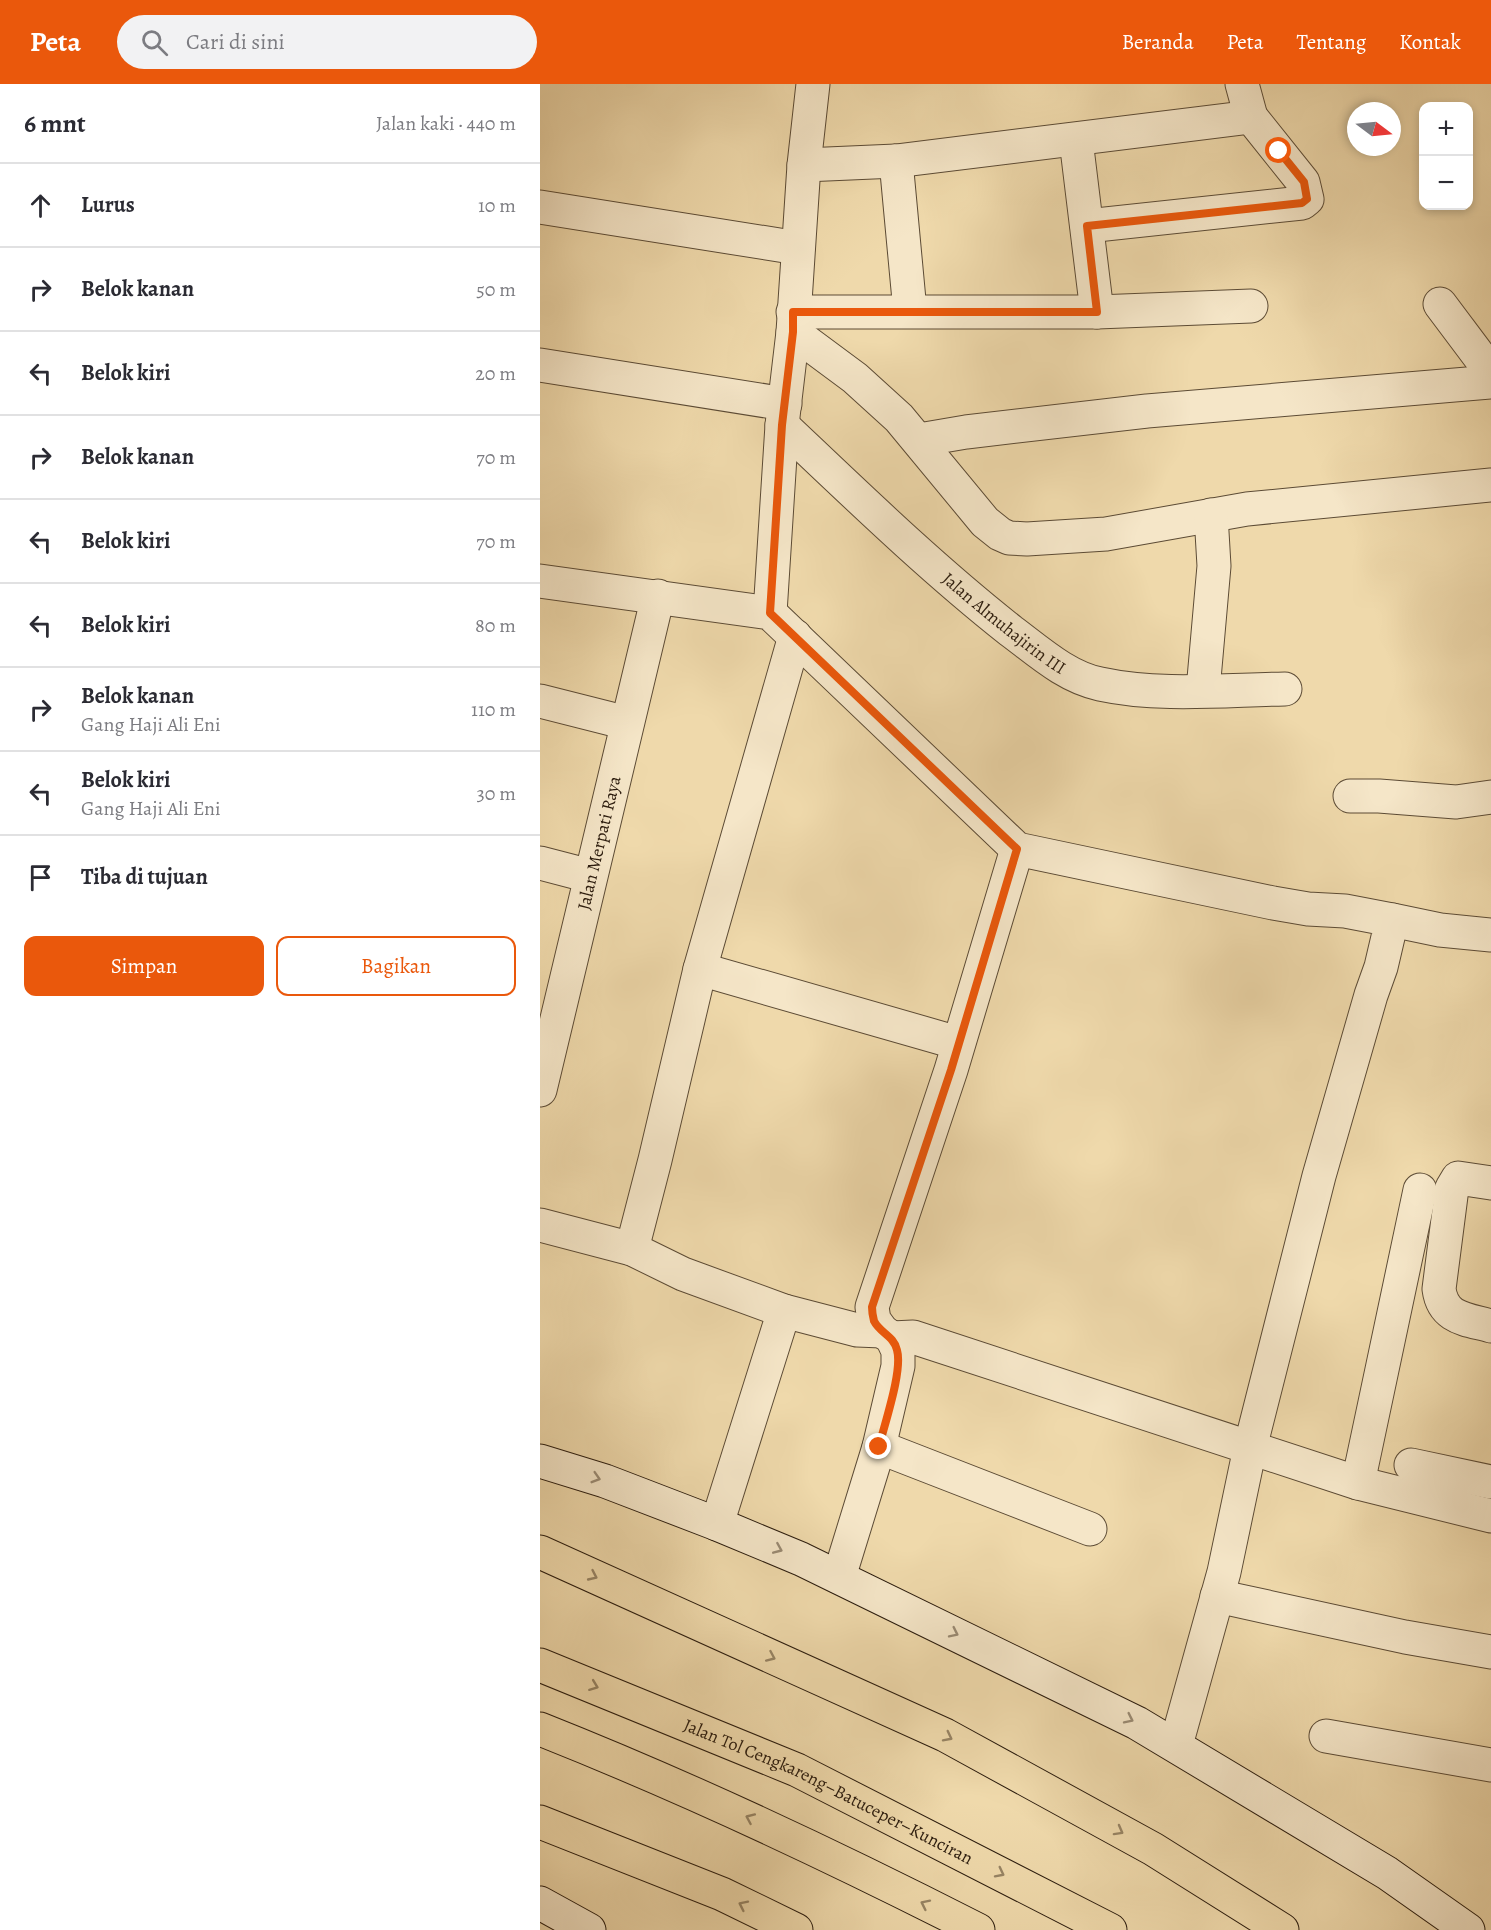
<!DOCTYPE html>
<html lang="id">
<head>
<meta charset="utf-8">
<style>
  body { margin:0; font-family:Alegreya,serif; background:#f2f2f3; color:#2b2b33 }
  .controls { position:absolute; right:18px; top:18px; display:grid; overflow:hidden; border-radius:12px; box-shadow:0 3px 9px #0003 }
  .controls button { width:54px; height:54px; display:grid; place-items:center; padding:0; border:0; border-bottom:2px solid #e1e1e2; background:#fff; color:#2b2b33; font:30px sans-serif }
  .compass { position:absolute; left:807px; top:18px; width:54px; height:54px; border-radius:50%; background:#fff; box-shadow:0 3px 9px #0003; rotate:106deg }
  .stop { position:absolute; width:18px; height:18px; margin:-14px; border:4px solid #ea580c; border-radius:50%; background:#fff }
  .stop.end { background:#ea580c; border-color:#fff; box-shadow:0 2px 6px #0008 }
  .list { margin:0; padding:0; list-style:none }
  h2 { display:flex; justify-content:space-between; align-items:center; height:78px; margin:0; padding:0 24px; font-size:26px }
  h2 small { font-size:20px; font-weight:400; color:#7c7c81 }
  .list li { display:grid; grid-template-columns:39px 1fr auto; gap:18px; align-items:center; box-sizing:border-box; height:84px; padding:0 24px; border-top:2px solid #e1e1e2 }
  .list b { display:block; font-size:22px; white-space:nowrap }
  .list p { margin:0; font-size:20px; white-space:nowrap; color:#7c7c81 }
  .list em { font-size:20px; font-style:normal; color:#7c7c81 }
  .actions { display:flex; gap:12px; padding:18px 24px }
  .actions a { flex:1; padding:14px 0; border:2px solid #ea580c; border-radius:12px; text-align:center; font-size:21px; color:#ea580c }
  .actions .main { background:#ea580c; color:#fff }
  .icon { flex:none; width:33px; height:33px; fill:none; stroke:currentColor; stroke-width:2; stroke-linecap:round; stroke-linejoin:round }
  .map { position:relative; flex:none; width:951px; height:1846px; overflow:hidden }
  header { display:flex; align-items:center; gap:36px; box-sizing:border-box; height:84px; padding:0 30px; background:#ea580c; color:#fff }
  header strong { font-size:28px }
  nav { display:flex; gap:33px; margin-inline-start:auto; font-size:21px }
  .search { width:420px; height:54px; background:#f2f2f3; display:flex; align-items:center; gap:15px; box-sizing:border-box; padding:0 21px; border-radius:33px; color:#7c7c81; font-size:22px }
  main { display:flex }
  aside { flex:1; background:#fff }
  .map>svg:first-child { display:block }
</style>
</head>
<body>
<header>
<strong>Peta</strong>
<div class="search"><svg class="icon" aria-label="search" viewBox="0 0 24 24"><circle cx="10" cy="10" r="6"/><path d="M15 15l6 6"/></svg>Cari di sini</div>
<nav><a>Beranda</a><a>Peta</a><a>Tentang</a><a>Kontak</a></nav>
</header>
<main>
<aside>
<h2>6 mnt<small>Jalan kaki · 440 m</small></h2>
<ul class="list">
<li><svg class="icon" aria-label="ahead" viewBox="0 0 24 24"><path d="M12 20V5M6 11l6-6 6 6"/></svg><div><b>Lurus</b></div><em>10 m</em></li>
<li><svg class="icon" aria-label="right" viewBox="0 0 24 24"><path d="M7 20v-9h11M14 6l5 5-5 5"/></svg><div><b>Belok kanan</b></div><em>50 m</em></li>
<li><svg class="icon" aria-label="left" viewBox="0 0 24 24"><path d="M17 20v-9H6M10 6l-5 5 5 5"/></svg><div><b>Belok kiri</b></div><em>20 m</em></li>
<li><svg class="icon" aria-label="right" viewBox="0 0 24 24"><path d="M7 20v-9h11M14 6l5 5-5 5"/></svg><div><b>Belok kanan</b></div><em>70 m</em></li>
<li><svg class="icon" aria-label="left" viewBox="0 0 24 24"><path d="M17 20v-9H6M10 6l-5 5 5 5"/></svg><div><b>Belok kiri</b></div><em>70 m</em></li>
<li><svg class="icon" aria-label="left" viewBox="0 0 24 24"><path d="M17 20v-9H6M10 6l-5 5 5 5"/></svg><div><b>Belok kiri</b></div><em>80 m</em></li>
<li><svg class="icon" aria-label="right" viewBox="0 0 24 24"><path d="M7 20v-9h11M14 6l5 5-5 5"/></svg><div><b>Belok kanan</b><p>Gang Haji Ali Eni</p></div><em>110 m</em></li>
<li><svg class="icon" aria-label="left" viewBox="0 0 24 24"><path d="M17 20v-9H6M10 6l-5 5 5 5"/></svg><div><b>Belok kiri</b><p>Gang Haji Ali Eni</p></div><em>30 m</em></li>
<li><svg class="icon" aria-label="arrive" viewBox="0 0 24 24"><path d="M6 21V4h12l-3 4 3 4H6"/></svg><div><b>Tiba di tujuan</b></div></li>
</ul>
<div class="actions"><a class="main">Simpan</a><a>Bagikan</a></div>
</aside>
<div class="map">
<svg width="951" height="1846" viewBox="0 0 951 1846">
  <rect width="100%" height="100%" fill="#efd9ab"/>
  <filter id="stains"><feTurbulence type="fractalNoise" baseFrequency=".00333" numOctaves="4"/><feColorMatrix values="0 0 0 0 .2 0 0 0 0 .09 0 0 0 0 .02 0 0 0 .5 -.17"/></filter>
  <radialGradient id="worn" r=".72"><stop offset=".6" stop-color="#630" stop-opacity="0"/><stop offset="1" stop-color="#630" stop-opacity=".3"/></radialGradient>
  <g fill="none" stroke-linecap="round" stroke-linejoin="round">
    <g stroke="#5c4b35" stroke-width="35">
      <g id="minor">
        <path d="M702,0L711,33"/>
        <path d="M536,56L557,228"/>
        <path d="M356,77L370,227"/>
        <path d="M264,81L356,77L711,33L763,98L767,115L762,119L547,142"/>
        <path d="M0,123L258,164"/>
        <path d="M900,220L951,288"/>
        <path d="M253,228H557L711,222"/>
        <path d="M253,248L315,294L359,334L445,438L460,450L469,454L487,455L566,450L707,425L951,401"/>
        <path d="M0,281L245,320"/>
        <path id="s1" d="M242,341C316,411 390,483 471,547C498,567 526,593 560,600C620,613 684,606 745,605"/>
        <path d="M379,356L426,348L607,327L951,298"/>
        <path d="M0,497L230,529L477,765L733,819L768,825L805,827L852,836L841,883L831,911L779,1092L710,1364L684,1488L636,1661"/>
        <path d="M230,529L242,341L253,248L264,81L273,0"/>
        <path d="M663,606L674,482L671,431"/>
        <path d="M0,617L87,639"/>
        <path d="M810,712H839L916,718L951,713"/>
        <path d="M0,779L50,792"/>
        <path d="M852,836L900,846L951,851"/>
        <path d="M160,885L418,959"/>
        <path id="s2" d="M0,1006L118,512"/>
        <path d="M951,1099L918,1094L912,1104L899,1205C903,1235 926,1235 951,1242"/>
        <path d="M0,1141L92,1165L143,1190L244,1227L317,1246L342,1247"/>
        <path d="M92,1165L115,1076L160,885L255,552"/>
        <path d="M352,1254L373,1253L818,1399L951,1432"/>
        <path d="M339,1363L550,1445"/>
        <path d="M871,1381L951,1398"/>
        <path d="M818,1399L880,1106"/>
        <path d="M177,1440L244,1227"/>
        <path d="M299,1493L339,1363L358,1282V1267L352,1254L342,1247L334,1236L332,1223L411,986L477,765"/>
        <path d="M677,1512L865,1553L951,1568"/>
        <path d="M786,1652L951,1681"/>
      </g>
    </g>
    <g stroke="#2b1c0e" stroke-width="35">
      <g id="secondary">
        <path d="M0,1377L65,1397L177,1440L261,1475L597,1639L847,1789L928,1846"/>
        <path d="M0,1819L49,1846"/>
      </g>
    </g>
    <g stroke="#2b1c0e" stroke-width="35">
      <g id="motorway">
        <path d="M0,1468L405,1651L613,1765L742,1846"/>
        <path id="s3" d="M0,1581L257,1686L570,1846"/>
        <path d="M0,1645C149,1704 295,1773 438,1846"/>
        <path d="M0,1738L182,1810L256,1846"/>
      </g>
    </g>
    <use href="#minor" stroke="#f5e6c8" stroke-width="33"/>
    <use href="#secondary" stroke="#f5e6c8" stroke-width="33"/>
    <use href="#motorway" stroke="#efd9ab" stroke-width="33"/>
  </g>
  <defs><path id="oneway-chevron" d="M-2-3.5L2.5 0L-2 3.5" fill="none" stroke-width="1.6" stroke-linecap="round" stroke-linejoin="round" transform="scale(1.5)"/></defs>
  <g stroke="#9a8b74">
    <use href="#oneway-chevron" transform="translate(56 1394) rotate(17)"/>
    <use href="#oneway-chevron" transform="translate(238 1465) rotate(23)"/>
    <use href="#oneway-chevron" transform="translate(414 1549) rotate(26)"/>
    <use href="#oneway-chevron" transform="translate(589 1635) rotate(26)"/>
  </g>
  <g stroke="#978464">
    <use href="#oneway-chevron" transform="translate(53 1492) rotate(25)"/>
    <use href="#oneway-chevron" transform="translate(231 1573) rotate(24)"/>
    <use href="#oneway-chevron" transform="translate(54 1602) rotate(21)"/>
    <use href="#oneway-chevron" transform="translate(408 1653) rotate(27)"/>
    <use href="#oneway-chevron" transform="translate(210 1734) rotate(-156)"/>
    <use href="#oneway-chevron" transform="translate(579 1747) rotate(29)"/>
    <use href="#oneway-chevron" transform="translate(460 1789) rotate(27)"/>
    <use href="#oneway-chevron" transform="translate(385 1820) rotate(-154)"/>
    <use href="#oneway-chevron" transform="translate(203 1821) rotate(-154)"/>
  </g>
  <g fill="none" stroke-linecap="round" stroke-linejoin="round">
    <path stroke="#ea580c" stroke-width="8" d="M339,1363C344,1341 363,1287 357,1266C354,1252 340,1249 334,1237C333,1233 332,1227 332,1223L411,986L477,765L230,529L242,341L253,248V228H557L547,142L762,119L767,115L764,98L739,67"/>
  </g>
  <g text-anchor="middle" stroke-width="4.5" stroke-linejoin="round" paint-order="stroke">
    <g font-size="18" fill="#2b1c0e" stroke="#f5e6c8">
      <text dy="6" stroke="none"><textPath href="#s1" startOffset="298">Jalan Almuhajirin III</textPath></text>
      <text dy="6" stroke="none"><textPath href="#s2" startOffset="254">Jalan Merpati Raya</textPath></text>
      <text dy="6" stroke="none"><textPath href="#s3" startOffset="315">Jalan Tol Cengkareng–Batuceper–Kunciran</textPath></text>
    </g>
  </g>
  <rect width="100%" height="100%" filter="url(#stains)"/>
  <rect width="100%" height="100%" fill="url(#worn)"/>
</svg>
<div class="controls">
<button>+</button>
<button>−</button>
</div>
<svg class="compass" viewBox="-18 -18 36 36"><path d="M0-13l5 13h-10z" fill="#e53935"/><path d="M0 13l5-13h-10z" fill="#7c7c81"/></svg>
<div class="stop" style="left:739px;top:67px"></div>
<div class="stop end" style="left:339px;top:1363px"></div>
</div>
</main>
</body>
</html>
